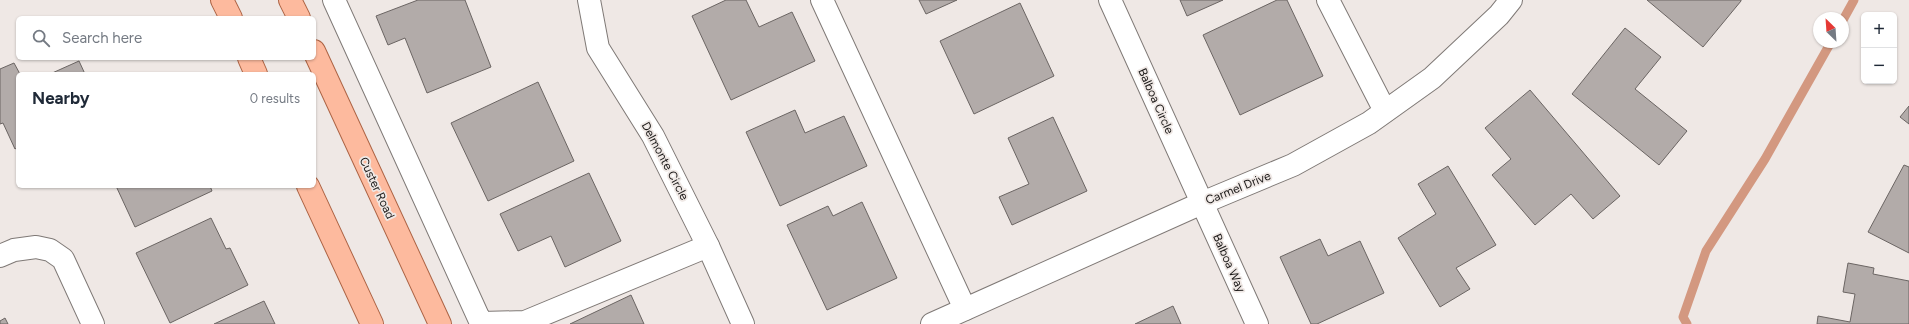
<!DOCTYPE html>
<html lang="en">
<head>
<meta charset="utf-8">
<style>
  body { margin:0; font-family:Figtree,sans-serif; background:#f6f6f7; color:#1f2937 }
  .controls { position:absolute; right:12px; top:12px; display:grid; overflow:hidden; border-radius:6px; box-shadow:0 1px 3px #0004 }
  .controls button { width:36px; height:36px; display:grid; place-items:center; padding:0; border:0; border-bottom:1px solid #e0e1e3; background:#fff; color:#1f2937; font:20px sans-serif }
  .compass { position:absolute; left:1813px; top:12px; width:36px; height:36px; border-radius:50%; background:#fff; box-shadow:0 1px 3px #0004; rotate:335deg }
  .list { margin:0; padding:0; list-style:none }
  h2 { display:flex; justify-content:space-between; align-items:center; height:52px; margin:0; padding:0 16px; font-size:17px }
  h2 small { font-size:13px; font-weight:400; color:#747a83 }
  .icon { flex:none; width:22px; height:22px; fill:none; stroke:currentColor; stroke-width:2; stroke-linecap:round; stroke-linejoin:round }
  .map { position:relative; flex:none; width:1909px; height:324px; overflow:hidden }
  .search { position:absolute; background:#fff; box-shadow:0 1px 3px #0004; left:16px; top:16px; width:300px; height:44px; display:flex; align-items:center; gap:10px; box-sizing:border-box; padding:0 14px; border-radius:6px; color:#747a83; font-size:15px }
  .panel { position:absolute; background:#fff; box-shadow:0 1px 3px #0004; left:16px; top:72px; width:300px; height:116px; border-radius:6px }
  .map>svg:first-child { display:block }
</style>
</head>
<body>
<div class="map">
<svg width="1909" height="324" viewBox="0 0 1909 324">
  <rect width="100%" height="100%" fill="#efe8e5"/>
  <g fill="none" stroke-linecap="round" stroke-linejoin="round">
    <g stroke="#d39880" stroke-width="9">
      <path d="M1843,20L1854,0"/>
      <path d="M1687,324L1683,317L1706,251L1765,159L1831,42"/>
    </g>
  </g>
  <g fill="#b2aba9" stroke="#6b6563">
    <path d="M418,0H465L491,67L427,93L405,38L388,45L376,16Z"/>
    <path d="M726,0H746L759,27L792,12L815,61L731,100L692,16Z"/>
    <path d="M919,0H957L926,14Z"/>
    <path d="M1180,0H1223L1187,16Z"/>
    <path d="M1277,0H1287L1323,76L1240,115L1203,35Z"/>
    <path d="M1647,0H1741V1L1703,47Z"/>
    <path d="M1020,3L1054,76L974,114L940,41Z"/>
    <path d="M1625,28L1661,57L1635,89L1687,131L1659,165L1572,94Z"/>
    <path d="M79,61L85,74H50Z"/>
    <path d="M14,63L20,74H18V147L15,149L3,123L0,124V69Z"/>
    <path d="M538,82L574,161L488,201L451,123Z"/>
    <path d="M1530,90L1620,196L1593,219L1571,194L1535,225L1492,175L1511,159L1485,128Z"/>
    <path d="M1909,106V124L1900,117Z"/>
    <path d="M795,110L805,133L844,116L867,166L780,206L746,132Z"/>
    <path d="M1053,117L1087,191L1012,225L999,197L1029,184L1008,138Z"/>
    <path d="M1904,165L1909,167V253L1868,232Z"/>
    <path d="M1448,166L1496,245L1456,268L1470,289L1440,307L1398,238L1436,214L1418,184Z"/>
    <path d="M589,173L621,241L565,267L551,236L518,251L500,214Z"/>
    <path d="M116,186H210L212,191L135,227Z"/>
    <path d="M862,202L897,278L827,310L787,225L828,206L833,216Z"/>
    <path d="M211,218L226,249L230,248L248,285L170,323L136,253Z"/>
    <path d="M1320,239L1328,256L1360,241L1384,293L1317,324H1311L1280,257Z"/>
    <path d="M1848,263L1874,268L1873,274L1909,281V324H1817L1818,316L1850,322L1855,294L1843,292Z"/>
    <path d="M631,295L644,324H570Z"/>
    <path d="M264,301L275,324H214Z"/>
    <path d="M1173,306L1181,324H1135Z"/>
    <path d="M5,318L8,324H0V321Z"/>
  </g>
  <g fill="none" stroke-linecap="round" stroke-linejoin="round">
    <g stroke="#7f7976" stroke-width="24">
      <g id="minor">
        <path d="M334,0L481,323L525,322L708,246"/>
        <path d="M589,0L598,48L653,136L708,246L743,324"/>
        <path d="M822,0L965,309"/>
        <path d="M1110,0L1257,324"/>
        <path d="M1328,0L1385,111"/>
        <path d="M0,256L14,250L36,247L50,250L63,259L93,324"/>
        <path d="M932,324L1202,203L1293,165L1369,123L1432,78L1499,15L1511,0"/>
      </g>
    </g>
    <g stroke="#ad6445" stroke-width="24">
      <g id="major">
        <path d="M222,0L231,18"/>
        <path d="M290,0L299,18"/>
        <path d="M314,51L440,324"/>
        <path d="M249,58L256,74"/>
        <path d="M308,186L372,324"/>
      </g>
    </g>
    <use href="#minor" stroke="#fff" stroke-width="22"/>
    <use href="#major" stroke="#fdba9e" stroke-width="22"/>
  </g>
  <g text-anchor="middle" stroke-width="3.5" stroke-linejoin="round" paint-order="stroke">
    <g font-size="12" fill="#1b1918" stroke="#efe8e5">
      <text transform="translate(1156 101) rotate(66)" y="4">Balboa Circle</text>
      <text transform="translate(665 161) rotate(62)" y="4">Delmonte Circle</text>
      <text transform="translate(377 188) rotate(65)" y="4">Custer Road</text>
      <text transform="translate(1238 188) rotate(-22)" y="4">Carmel Drive</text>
      <text transform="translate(1229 263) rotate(66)" y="4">Balboa Way</text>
    </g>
  </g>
</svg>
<div class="controls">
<button>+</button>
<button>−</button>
</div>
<svg class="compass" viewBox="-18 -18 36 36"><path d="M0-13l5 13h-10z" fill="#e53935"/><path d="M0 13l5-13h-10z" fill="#747a83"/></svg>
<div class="search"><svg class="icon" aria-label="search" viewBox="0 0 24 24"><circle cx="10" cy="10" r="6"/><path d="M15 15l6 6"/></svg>Search here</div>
<section class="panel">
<h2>Nearby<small>0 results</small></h2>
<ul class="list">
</ul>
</section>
</div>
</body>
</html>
